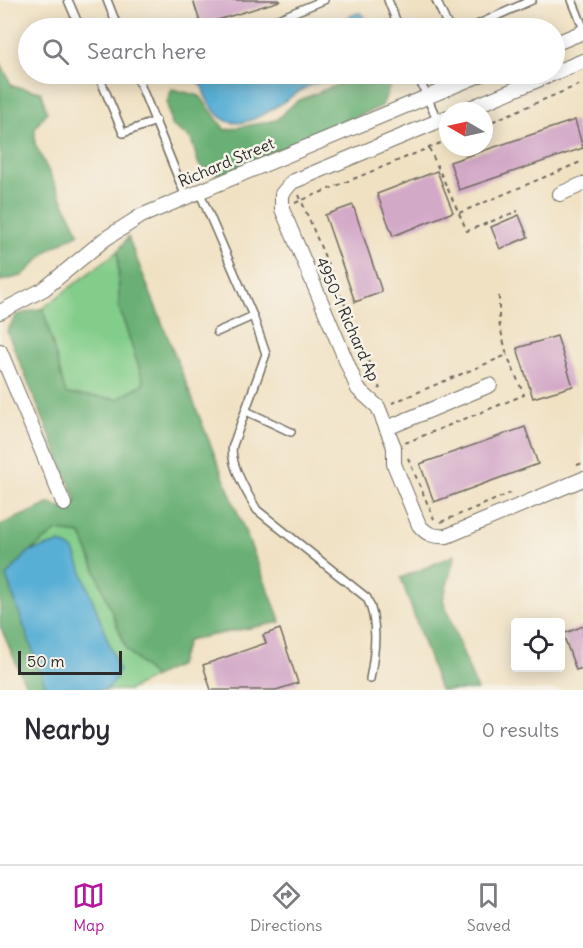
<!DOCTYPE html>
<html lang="en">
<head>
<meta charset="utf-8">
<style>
  body { margin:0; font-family:Delius,sans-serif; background:#f2f2f3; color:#2b2b33 }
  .controls { position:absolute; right:18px; bottom:18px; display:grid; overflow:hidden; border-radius:6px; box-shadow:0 3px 15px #0003 }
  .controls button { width:54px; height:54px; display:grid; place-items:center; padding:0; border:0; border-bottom:2px solid #e1e1e2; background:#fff; color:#2b2b33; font:30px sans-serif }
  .compass { position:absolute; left:439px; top:102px; width:54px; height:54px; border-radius:50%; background:#fff; box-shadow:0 3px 15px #0003; rotate:279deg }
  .scale { position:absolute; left:18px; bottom:15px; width:104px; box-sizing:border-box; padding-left:6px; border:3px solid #2b2b2b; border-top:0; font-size:16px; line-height:21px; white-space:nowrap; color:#2b2b2b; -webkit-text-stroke:4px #f7f3e8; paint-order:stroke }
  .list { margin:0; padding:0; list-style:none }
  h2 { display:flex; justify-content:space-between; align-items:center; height:78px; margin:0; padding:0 24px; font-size:26px }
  h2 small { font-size:20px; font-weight:400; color:#7c7c81 }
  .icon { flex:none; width:33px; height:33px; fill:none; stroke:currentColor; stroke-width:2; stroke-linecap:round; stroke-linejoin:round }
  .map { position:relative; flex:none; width:583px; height:690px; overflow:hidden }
  .search { position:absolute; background:#fff; box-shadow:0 3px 15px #0003; left:18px; right:18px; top:18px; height:66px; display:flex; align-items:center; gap:15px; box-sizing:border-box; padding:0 21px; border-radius:33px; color:#7c7c81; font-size:22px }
  .sheet { height:174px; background:#fff }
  nav { display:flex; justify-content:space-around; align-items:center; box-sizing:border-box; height:84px; border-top:2px solid #e1e1e2; background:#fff; font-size:16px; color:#7c7c81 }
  nav a { display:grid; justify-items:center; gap:3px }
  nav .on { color:#b5179e }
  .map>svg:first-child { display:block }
</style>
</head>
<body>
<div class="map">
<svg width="583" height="690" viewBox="0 0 583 690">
  <rect width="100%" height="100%" fill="#f7f3e8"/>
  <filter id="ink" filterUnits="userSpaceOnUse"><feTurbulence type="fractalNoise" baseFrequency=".0167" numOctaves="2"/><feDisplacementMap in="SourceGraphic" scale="12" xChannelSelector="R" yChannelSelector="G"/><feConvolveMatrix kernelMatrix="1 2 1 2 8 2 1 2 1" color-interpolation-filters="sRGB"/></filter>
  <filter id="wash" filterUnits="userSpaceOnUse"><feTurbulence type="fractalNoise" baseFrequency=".008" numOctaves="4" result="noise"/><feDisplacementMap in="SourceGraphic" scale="24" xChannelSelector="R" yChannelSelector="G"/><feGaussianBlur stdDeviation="1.35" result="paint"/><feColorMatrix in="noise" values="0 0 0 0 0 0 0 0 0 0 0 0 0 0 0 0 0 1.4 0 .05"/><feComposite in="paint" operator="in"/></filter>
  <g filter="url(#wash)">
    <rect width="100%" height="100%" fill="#f0e1c3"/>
    <g fill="#83cd8a" stroke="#577c5a" stroke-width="1.5">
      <path d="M118,251L119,307L144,383L119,399L65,394L43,308Z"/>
      <path d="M57,531L81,534L127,650L154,677L129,690H104L112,685L60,543L30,551Z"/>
    </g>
    <g fill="#6ab076" stroke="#4a6e50" stroke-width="1.5">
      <path d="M0,61L12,86L41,92L47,112L35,128V144L79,233L49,250L22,276L0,281Z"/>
      <path d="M364,74H373L390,86L382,106L218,175L199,165L191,139L171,125L167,102L172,89L200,96L225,130L276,120L297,101Z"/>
      <path d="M128,237L281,622L188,640L179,665L154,677L127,650L81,534L57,531L30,551L6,576L47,690H28L0,626V525L51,503L63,509L77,501L7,331L17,315L43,308L66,394L118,399L144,383L119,307L118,251Z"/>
      <path d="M455,555L443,600L477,690H440L401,578Z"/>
    </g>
    <g fill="#59afd5" stroke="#426d80" stroke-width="1.5">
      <path d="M360,13L367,19L371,28H336C343,21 350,14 360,13Z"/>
      <path d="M227,74H352C339,77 324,80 311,85C285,96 239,146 214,110C208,102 204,96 202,85L197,82L209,75L219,78Z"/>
      <path d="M60,543L74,550L119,670L112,685L104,690H47L6,576L30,551Z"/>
    </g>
    <g id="blocks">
      <g fill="#d3a9c8">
        <path d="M193,0H279L280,1L201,25Z"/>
        <path d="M575,120L583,148L459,190L450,162Z"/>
        <path d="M437,171L453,212L393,236L377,194Z"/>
        <path d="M353,205L382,292L355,302L325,215Z"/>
        <path d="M519,215L528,237L500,249L491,227Z"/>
        <path d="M557,336L573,386L533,398L517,348Z"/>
        <path d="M525,427L538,464L434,502L420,464Z"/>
        <path d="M583,626V668L576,670L563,634Z"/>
        <path d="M280,629L298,683L276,690H211L203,665L266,643L263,635Z"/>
      </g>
    </g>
  </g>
  <g filter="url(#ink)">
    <use href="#blocks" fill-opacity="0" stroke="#706b60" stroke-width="1.5"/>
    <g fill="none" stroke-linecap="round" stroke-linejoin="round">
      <g stroke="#706b60" stroke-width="10">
        <g id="service">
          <path d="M68,0L80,28"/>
          <path d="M107,0L118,28"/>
          <path d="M388,0L399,28"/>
          <path d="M436,0L449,28"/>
          <path d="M572,0L583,27"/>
          <path d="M256,28L324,0"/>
          <path d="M470,28L532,0"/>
          <path d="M98,74L123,133L156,121"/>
          <path d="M136,74L186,197"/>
          <path d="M417,74L438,122"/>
          <path d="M138,78L149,74"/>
          <path d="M199,191L253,316L266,354L233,445C228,462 248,495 257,510L367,598C379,622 375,653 370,679"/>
          <path d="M217,332L253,316"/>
          <path d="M246,411L291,432"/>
        </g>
      </g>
      <g stroke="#706b60" stroke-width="16">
        <g id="minor">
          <path d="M554,44L583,32"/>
          <path d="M554,73L583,61"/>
          <path d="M463,111L552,74"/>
          <path d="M448,117L292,182L282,194V209L358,389L378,407L394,447V464L419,525C427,535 434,537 447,536L583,479"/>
          <path d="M560,194L583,184"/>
          <path d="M0,312L44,289L105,239L141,216L482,74"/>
          <path d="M0,351L64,504"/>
          <path d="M387,428L490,385"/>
        </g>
      </g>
      <g stroke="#706b60" stroke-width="2" stroke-dasharray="4.5 4.5" stroke-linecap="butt">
        <path d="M484,125L583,83"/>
        <path d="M429,148L467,231L518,211"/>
        <path d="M299,195L380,389"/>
        <path d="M295,203L448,140"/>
        <path d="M459,213L583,161"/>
        <path d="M392,403L507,355L499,323V294"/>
        <path d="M405,443L524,395L507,355"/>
        <path d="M408,458L434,519"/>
        <path d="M577,465L583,463"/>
        <path d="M441,522L511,493"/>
      </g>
      <use href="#service" stroke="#fff" stroke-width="7"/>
      <use href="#minor" stroke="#fff" stroke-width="14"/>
    </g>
  </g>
  <g text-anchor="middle" stroke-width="5" stroke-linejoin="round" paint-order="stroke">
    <g font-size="16" fill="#2b2b2b" stroke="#f7f3e8">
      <text transform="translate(226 162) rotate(-23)" y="6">Richard Street</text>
      <text transform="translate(348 319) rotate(66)" y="6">4950-1 Richard Ap</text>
    </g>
  </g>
</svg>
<div class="controls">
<button><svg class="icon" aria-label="locate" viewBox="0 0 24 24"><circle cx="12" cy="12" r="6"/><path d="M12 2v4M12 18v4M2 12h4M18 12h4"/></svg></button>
</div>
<svg class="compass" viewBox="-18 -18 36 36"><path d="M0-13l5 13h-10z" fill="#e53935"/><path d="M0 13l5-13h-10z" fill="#7c7c81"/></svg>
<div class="scale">50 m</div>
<div class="search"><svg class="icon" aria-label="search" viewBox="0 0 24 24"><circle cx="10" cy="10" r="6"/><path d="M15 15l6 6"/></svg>Search here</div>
</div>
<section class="sheet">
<h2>Nearby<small>0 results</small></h2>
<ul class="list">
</ul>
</section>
<nav>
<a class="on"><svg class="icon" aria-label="map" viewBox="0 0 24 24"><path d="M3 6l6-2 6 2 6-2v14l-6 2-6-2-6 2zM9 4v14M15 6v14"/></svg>Map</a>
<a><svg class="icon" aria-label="directions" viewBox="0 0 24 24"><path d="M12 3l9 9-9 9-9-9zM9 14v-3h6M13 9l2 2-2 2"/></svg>Directions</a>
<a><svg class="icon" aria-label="saved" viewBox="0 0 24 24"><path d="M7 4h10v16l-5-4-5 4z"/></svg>Saved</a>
</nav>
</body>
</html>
